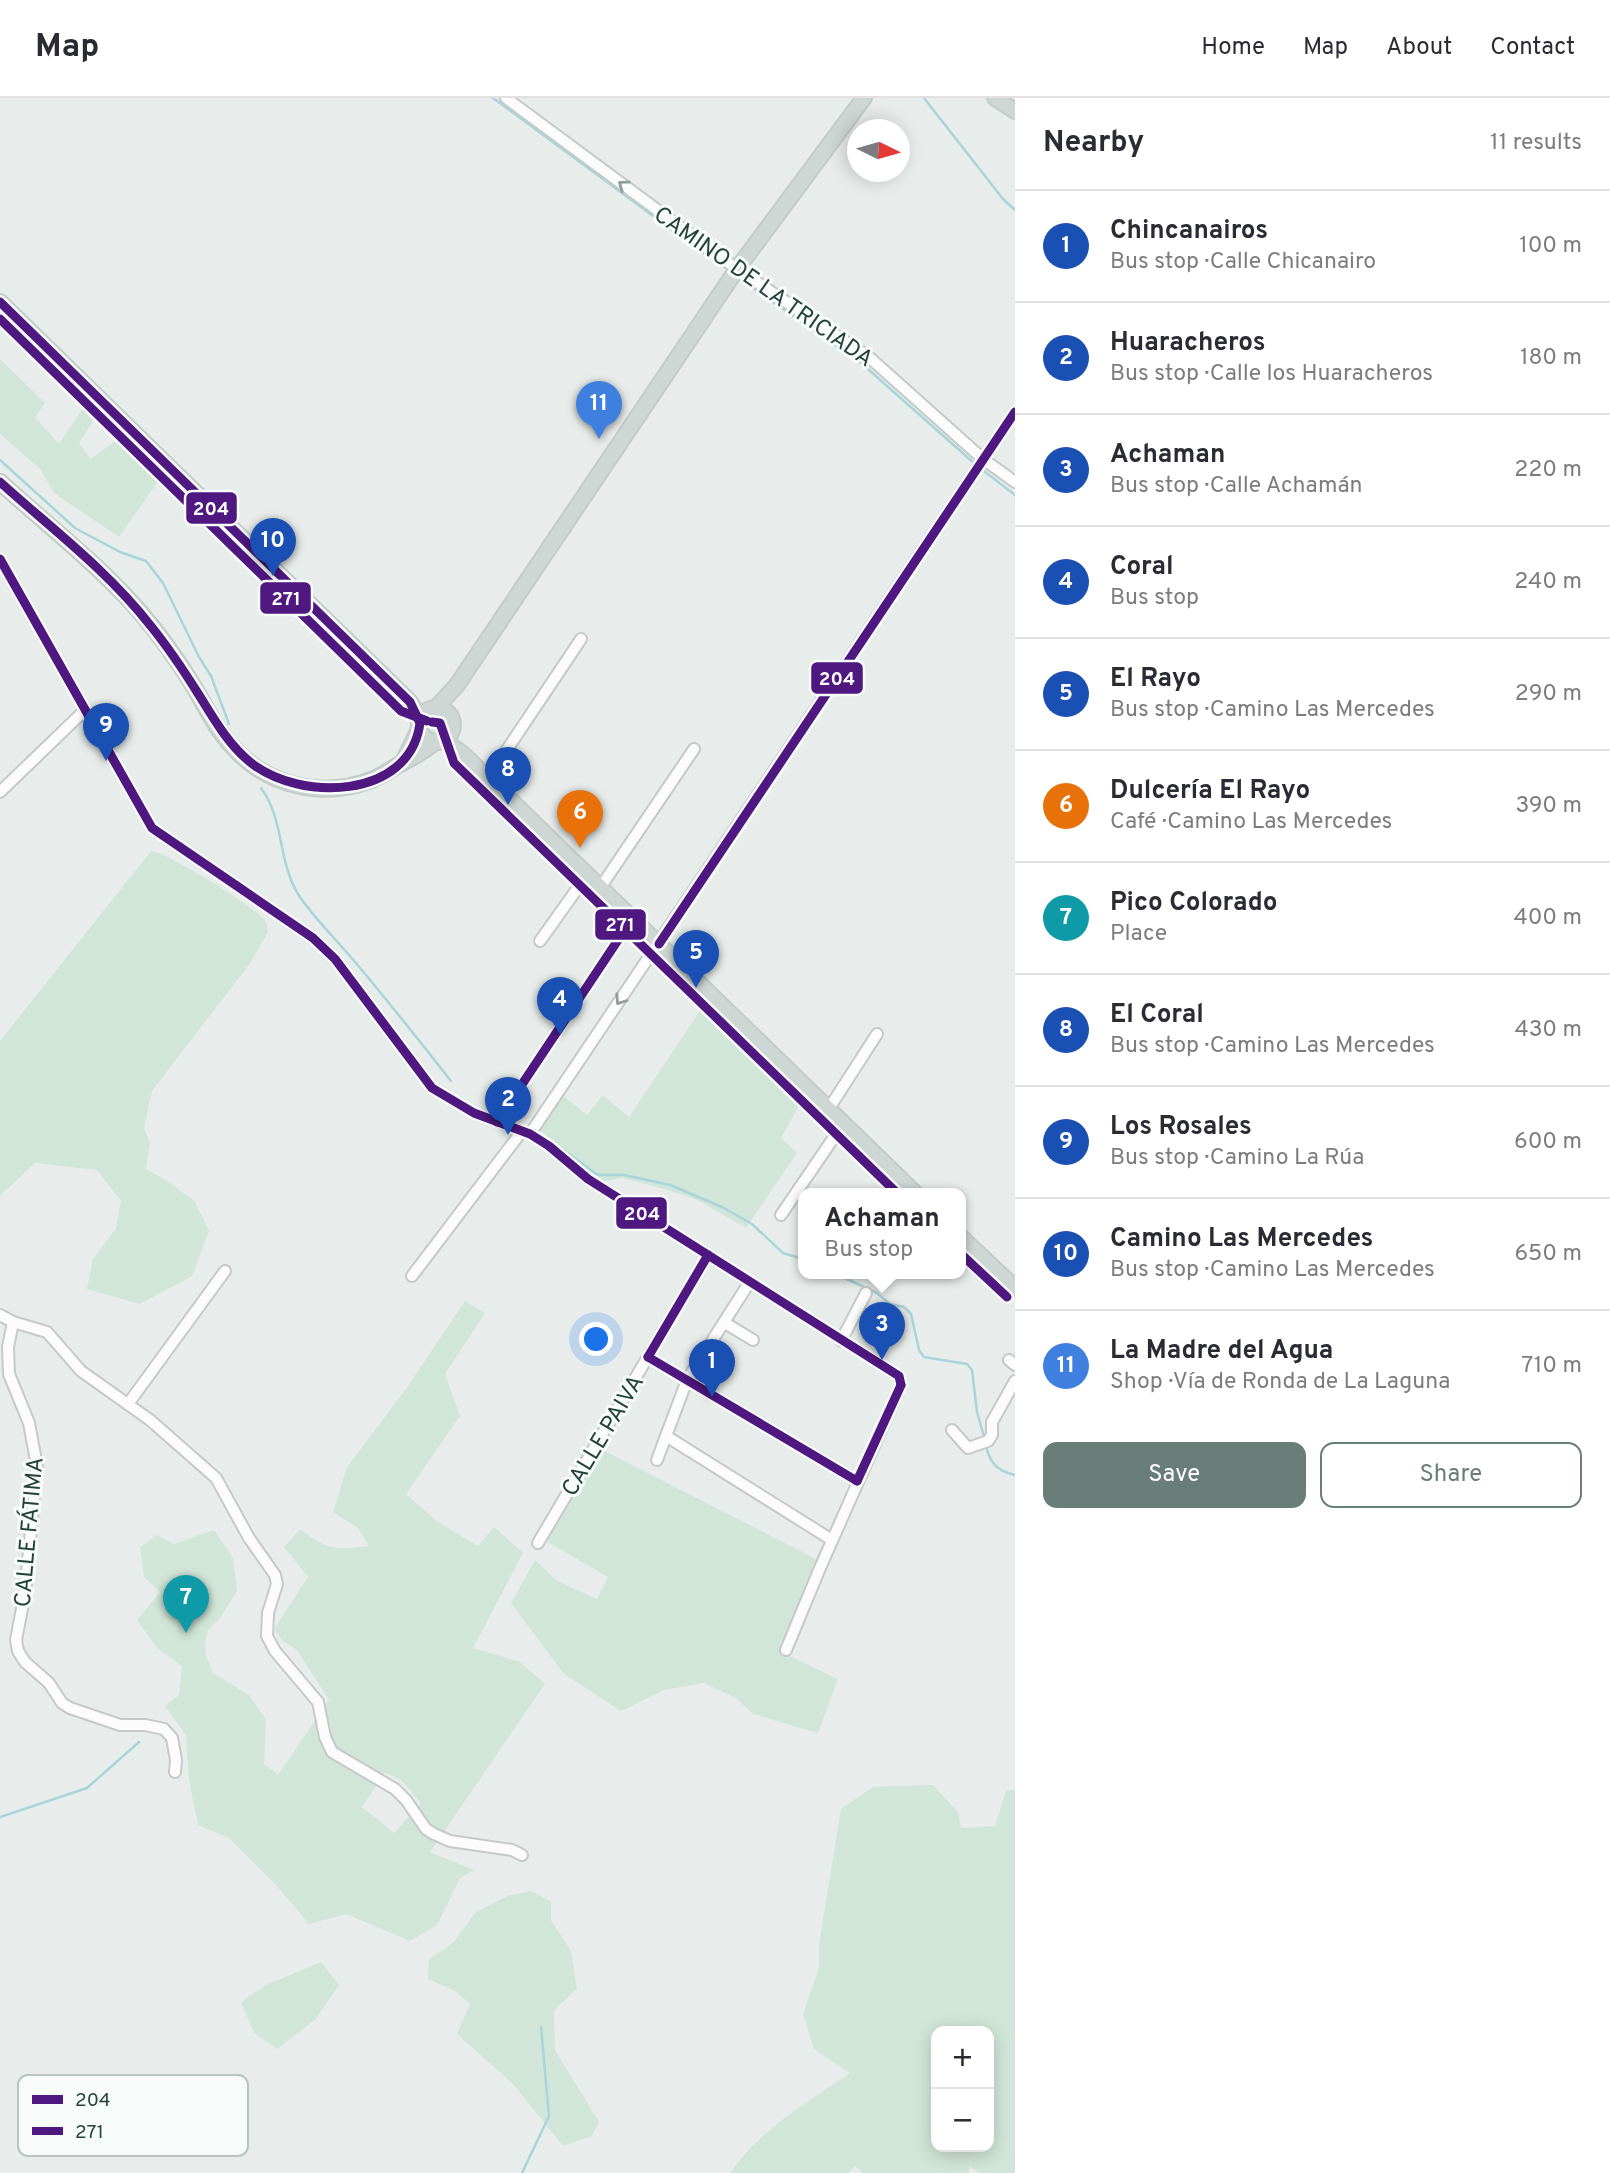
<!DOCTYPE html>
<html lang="en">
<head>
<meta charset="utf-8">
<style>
  body { margin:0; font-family:Overpass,sans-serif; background:#f7f7f7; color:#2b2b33 }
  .controls { position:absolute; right:21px; bottom:21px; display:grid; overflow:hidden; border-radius:14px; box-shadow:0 4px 18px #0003 }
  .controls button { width:63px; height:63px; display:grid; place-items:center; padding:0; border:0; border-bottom:2px solid #e1e1e2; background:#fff; color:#2b2b33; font:35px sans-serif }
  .compass { position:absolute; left:847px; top:21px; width:63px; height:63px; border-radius:50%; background:#fff; box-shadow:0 4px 18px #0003; rotate:95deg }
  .you { position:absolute; left:597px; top:1242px; width:24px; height:24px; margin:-18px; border:5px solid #fff; border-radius:50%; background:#1a73e8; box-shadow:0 0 0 10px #1a73e833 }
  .badge { display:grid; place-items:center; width:46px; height:46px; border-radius:50%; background:#697e78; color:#fff; font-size:23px; font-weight:700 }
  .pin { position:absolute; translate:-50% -58px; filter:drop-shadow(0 2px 4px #0008) }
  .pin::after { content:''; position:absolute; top:37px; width:24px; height:21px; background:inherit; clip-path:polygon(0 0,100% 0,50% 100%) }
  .popup { position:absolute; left:798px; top:1090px; width:168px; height:91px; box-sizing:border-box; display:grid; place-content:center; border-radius:14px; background:#fff; filter:drop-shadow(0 2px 5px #0005); font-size:23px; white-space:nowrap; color:#7c7c81 }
  .popup b { font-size:26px; color:#2b2b33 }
  .popup::after { content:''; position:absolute; left:50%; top:100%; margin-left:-14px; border:14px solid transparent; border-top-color:#fff }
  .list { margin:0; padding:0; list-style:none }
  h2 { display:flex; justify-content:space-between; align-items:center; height:91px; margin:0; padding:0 28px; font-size:30px }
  h2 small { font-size:23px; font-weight:400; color:#7c7c81 }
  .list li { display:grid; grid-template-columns:46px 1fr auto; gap:21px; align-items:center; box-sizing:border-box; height:112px; padding:0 28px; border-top:2px solid #e1e1e2 }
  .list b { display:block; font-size:26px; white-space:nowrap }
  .list p { margin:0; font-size:23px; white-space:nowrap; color:#7c7c81 }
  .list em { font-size:23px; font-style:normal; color:#7c7c81 }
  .actions { display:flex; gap:14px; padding:21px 28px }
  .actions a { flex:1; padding:16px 0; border:2px solid #697e78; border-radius:14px; text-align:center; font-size:24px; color:#697e78 }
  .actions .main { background:#697e78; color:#fff }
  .map { position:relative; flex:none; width:1015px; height:2075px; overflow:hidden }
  header { display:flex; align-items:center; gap:42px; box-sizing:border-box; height:98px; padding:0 35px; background:#fff; border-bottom:2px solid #e1e1e2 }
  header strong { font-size:33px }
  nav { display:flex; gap:38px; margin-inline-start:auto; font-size:24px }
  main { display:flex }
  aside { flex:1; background:#fff }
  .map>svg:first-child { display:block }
</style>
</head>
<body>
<header>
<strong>Map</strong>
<nav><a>Home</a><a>Map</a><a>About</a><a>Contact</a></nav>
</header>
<main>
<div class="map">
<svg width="1015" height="2075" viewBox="0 0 1015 2075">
  <rect width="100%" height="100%" fill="#e8edeb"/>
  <g fill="#d1e6d8" fill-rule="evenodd">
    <path d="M0,261L45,305L35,319L59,346L83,310L93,323L79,345L91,361L119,340L163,376L119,439L54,395L41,372L0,336Z"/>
    <circle cx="436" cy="628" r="10"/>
    <path d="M151,753C167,754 256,809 265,823C267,826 267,830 268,834L251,864L152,993L144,1030L150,1045L146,1071L169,1084L194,1103L209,1133L192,1178L140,1206L87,1191L93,1161L116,1130L121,1103L97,1072L35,1065L0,1098V943Z"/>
    <path d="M708,901L806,995L781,1040L797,1055L746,1130L695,1101L664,1091L623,1080L599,1084L587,1078L533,1024L556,992L587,1017L603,997L629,1019Z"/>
    <path d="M465,1203L485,1215L445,1276L460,1318L406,1396L438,1424L478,1448L494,1429L523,1455L473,1550L520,1564L545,1586L430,1754L474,1772L460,1780L437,1827L410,1843L346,1816L309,1826L275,1786L229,1740L198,1727L189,1682L186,1637L165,1608L179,1597L182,1568L157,1550L137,1522L160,1494L144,1479L140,1449L157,1437L174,1446L214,1432L233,1460L237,1493L220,1520L208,1532L205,1544L206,1558L213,1575L249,1597L266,1622L264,1666L278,1677L329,1602L297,1552L282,1542L274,1531L308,1479L284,1449L300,1431C327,1452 335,1452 369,1448L358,1430L333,1414L347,1369L406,1291ZM385,1675L401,1682L421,1705L394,1735L362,1709Z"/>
    <path d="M593,1347L818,1462L781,1554L838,1581L818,1635L753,1616L737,1601L704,1585L664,1592L621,1613L564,1576L511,1505L535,1462L556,1482L597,1501L608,1479L549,1445L540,1429Z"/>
    <path d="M933,1687L958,1714L961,1730L995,1728L1006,1693L1015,1691V2075H981L969,2068V2075H863L855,2068L848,2075H731C756,2034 811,2002 850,1975L814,1951L803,1916L819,1870V1846L841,1711L873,1689ZM936,1933H989V2049H936Z"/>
    <path d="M532,1793L551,1804V1822L571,1853L577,1891L554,1912L555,1952L599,2024L592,2038L563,2048L513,1986L457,1936L470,1906L455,1893L428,1881L429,1861L453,1845L476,1814L507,1798Z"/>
    <path d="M321,1864L339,1887L315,1922L277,1951L254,1935L241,1904L266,1887Z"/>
  </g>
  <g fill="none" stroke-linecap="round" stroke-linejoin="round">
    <g stroke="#a9d4db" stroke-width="2.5">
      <path d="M493,0L710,160"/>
      <path d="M924,0L1003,101L1015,112"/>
      <path d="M744,184L860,264L975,366"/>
      <path d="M0,362L75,430L120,454L146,463L163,485L199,559L211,578L229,626"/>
      <path d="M984,373L1015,397"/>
      <path d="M261,690C284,720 278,764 298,796C313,819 332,837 350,858C384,898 418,941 451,983"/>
      <path d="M562,1051L598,1077H624L670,1087L722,1109L752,1126L783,1155L803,1161"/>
      <path d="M836,1176L877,1195L890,1206L904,1209L911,1216L919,1252L924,1259L967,1266L972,1272L977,1314L985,1342"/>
      <path d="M986,1347C989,1364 997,1373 1015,1377"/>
      <path d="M0,1719L87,1690L139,1644"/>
      <path d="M522,2075L549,2018L541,1929"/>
    </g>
    <g stroke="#c5cac8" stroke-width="14">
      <g id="minor">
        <path d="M506,0L737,171L870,260L983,361L1015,384"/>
        <path d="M0,461L152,730L313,840L335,861L432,990L474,1015L530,1036L549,1048L588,1081L899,1278L901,1287L820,1470L786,1552"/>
        <path d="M488,680L581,541"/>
        <path d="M0,694L85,612"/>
        <path d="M600,790L694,651"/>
        <path d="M540,843L587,777"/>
        <path d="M828,1012L877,936"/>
        <path d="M497,1024L632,821"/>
        <path d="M530,1036L1015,314"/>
        <path d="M781,1117L843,1026"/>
        <path d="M412,1178L522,1033"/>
        <path d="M0,1217L13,1224L47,1234L81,1273L150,1322L216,1380L249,1440L275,1477L277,1486L268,1515L267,1538L275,1553L318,1604L325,1639L332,1654L395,1691L406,1702L426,1731L434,1736L450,1743L512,1752L522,1757"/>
        <path d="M13,1224L8,1249L9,1276L29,1325L37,1368L25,1495L16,1542L18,1553L25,1564L49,1585L62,1605L70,1610L120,1627H145L164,1631L172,1640L176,1662L175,1674"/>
        <path d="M725,1225L753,1242"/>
        <path d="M841,1243L866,1195"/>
        <path d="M648,1259L857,1383"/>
        <path d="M1009,1262L1015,1267"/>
        <path d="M128,1306L225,1173"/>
        <path d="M952,1332L968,1350L988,1343L992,1337V1324L1015,1283"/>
        <path d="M666,1338L832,1442"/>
        <path d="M657,1362L687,1282L749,1185"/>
        <path d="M538,1445L708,1157"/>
      </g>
    </g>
    <g stroke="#c3ccc9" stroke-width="18">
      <g id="major">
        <path d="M995,0L1015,13"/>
        <path d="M0,204L410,604L421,622"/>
        <path d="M0,384C47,427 99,467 141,515C159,536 176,560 191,584C204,605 214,629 231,647C266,688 322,701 371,682C383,678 393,669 404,664C415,658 425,653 435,644"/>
        <circle cx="436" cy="627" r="17"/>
        <path d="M435,611L457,587L737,171L864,0"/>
        <path d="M444,643L463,656L916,1096"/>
        <path d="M403,664L420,629"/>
        <path d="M961,1139L1015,1190"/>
      </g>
    </g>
    <use href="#minor" stroke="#fcfcfc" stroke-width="10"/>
    <use href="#major" stroke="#cfd7d5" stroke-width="14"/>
    <g stroke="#f7fbf9" stroke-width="14">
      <g id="bus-1">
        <path d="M0,204L410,604L420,625C410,702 299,704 250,664C228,646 214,621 199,597C184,573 168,549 150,527C108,473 51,430 0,384"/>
        <path d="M0,461L152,730L313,840L335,861L432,990L474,1015L530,1036L549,1048L588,1081L899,1278L901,1287"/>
        <path d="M659,846L1015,314"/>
        <path d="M497,1024L632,821"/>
        <path d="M648,1259L857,1383"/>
        <path d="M648,1259L708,1157"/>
        <path d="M857,1383L901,1287"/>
      </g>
    </g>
    <g stroke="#f7fbf9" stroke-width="14">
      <g id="bus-2">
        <path d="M0,221L401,613L427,623"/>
        <path d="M432,624L440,625L454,665L898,1096"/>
        <path d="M961,1156L1007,1199"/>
      </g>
    </g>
    <use href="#bus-1" stroke="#4f1780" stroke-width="9"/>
    <use href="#bus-2" stroke="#4f1780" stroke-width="9"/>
  </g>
  <defs><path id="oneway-chevron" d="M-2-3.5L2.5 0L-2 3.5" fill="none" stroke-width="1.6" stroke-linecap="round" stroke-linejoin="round" transform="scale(1.75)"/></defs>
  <g stroke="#909f9b">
    <use href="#oneway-chevron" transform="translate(623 87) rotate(-144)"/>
    <use href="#oneway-chevron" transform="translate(620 902) rotate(124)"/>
  </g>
  <g text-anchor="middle" stroke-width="6" stroke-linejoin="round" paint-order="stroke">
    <g font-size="23" fill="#24423a" stroke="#f7fbf9">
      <text transform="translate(764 188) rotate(35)" y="8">CAMINO DE LA TRICIADA</text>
      <text transform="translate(602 1337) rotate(-59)" y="8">CALLE PAIVA</text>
      <text transform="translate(28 1434) rotate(-85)" y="8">CALLE FÁTIMA</text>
    </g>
  </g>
  <rect x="18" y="1977" width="230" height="81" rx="10" fill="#f7fbf9" stroke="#b8c4c0" stroke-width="2"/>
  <rect x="32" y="1997" width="31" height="9" fill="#4f1780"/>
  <rect x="32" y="2029" width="31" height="8" fill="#4f1780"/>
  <g font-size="19" fill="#24423a">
    <text x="75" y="2008">204</text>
    <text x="75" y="2040">271</text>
  </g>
  <g stroke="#f7fbf9" stroke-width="2.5">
    <rect x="185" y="393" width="53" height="34" rx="7" fill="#4f1780"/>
    <rect x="259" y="483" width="53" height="34" rx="7" fill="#4f1780"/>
    <rect x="810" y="563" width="54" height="34" rx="7" fill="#4f1780"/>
    <rect x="594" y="810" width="53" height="33" rx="7" fill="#4f1780"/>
    <rect x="615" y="1098" width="53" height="34" rx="7" fill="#4f1780"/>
  </g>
  <g font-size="19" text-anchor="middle" font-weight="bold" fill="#fff">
    <text x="211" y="417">204</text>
    <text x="286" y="507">271</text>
    <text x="837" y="587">204</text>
    <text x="620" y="833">271</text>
    <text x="642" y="1122">204</text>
  </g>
</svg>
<div class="controls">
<button>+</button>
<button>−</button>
</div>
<svg class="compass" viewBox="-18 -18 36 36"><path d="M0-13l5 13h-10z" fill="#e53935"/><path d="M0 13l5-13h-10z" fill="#7c7c81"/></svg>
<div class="you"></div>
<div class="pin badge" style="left:712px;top:1299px;background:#1a4fb4">1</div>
<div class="pin badge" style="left:508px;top:1037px;background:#1a4fb4">2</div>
<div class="pin badge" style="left:882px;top:1262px;background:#1a4fb4">3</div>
<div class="popup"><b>Achaman</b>Bus stop</div>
<div class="pin badge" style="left:560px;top:937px;background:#1a4fb4">4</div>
<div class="pin badge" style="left:696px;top:890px;background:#1a4fb4">5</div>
<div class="pin badge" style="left:580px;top:750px;background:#e8710a">6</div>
<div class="pin badge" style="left:186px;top:1535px;background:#0f9aa8">7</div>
<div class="pin badge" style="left:508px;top:707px;background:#1a4fb4">8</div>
<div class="pin badge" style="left:106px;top:663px;background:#1a4fb4">9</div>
<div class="pin badge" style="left:273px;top:478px;background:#1a4fb4">10</div>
<div class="pin badge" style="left:599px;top:341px;background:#3f7fe0">11</div>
</div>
<aside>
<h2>Nearby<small>11 results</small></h2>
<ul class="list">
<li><span class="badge" style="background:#1a4fb4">1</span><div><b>Chincanairos</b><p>Bus stop · Calle Chicanairo</p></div><em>100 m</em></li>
<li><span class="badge" style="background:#1a4fb4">2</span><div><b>Huaracheros</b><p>Bus stop · Calle los Huaracheros</p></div><em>180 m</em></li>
<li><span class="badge" style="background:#1a4fb4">3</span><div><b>Achaman</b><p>Bus stop · Calle Achamán</p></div><em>220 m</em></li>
<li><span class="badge" style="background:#1a4fb4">4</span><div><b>Coral</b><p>Bus stop</p></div><em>240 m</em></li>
<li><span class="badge" style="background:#1a4fb4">5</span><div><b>El Rayo</b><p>Bus stop · Camino Las Mercedes</p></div><em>290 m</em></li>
<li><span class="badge" style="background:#e8710a">6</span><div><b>Dulcería El Rayo</b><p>Café · Camino Las Mercedes</p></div><em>390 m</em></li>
<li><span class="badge" style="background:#0f9aa8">7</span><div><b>Pico Colorado</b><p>Place</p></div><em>400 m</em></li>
<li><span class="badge" style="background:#1a4fb4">8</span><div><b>El Coral</b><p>Bus stop · Camino Las Mercedes</p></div><em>430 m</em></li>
<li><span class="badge" style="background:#1a4fb4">9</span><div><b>Los Rosales</b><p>Bus stop · Camino La Rúa</p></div><em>600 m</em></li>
<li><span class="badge" style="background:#1a4fb4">10</span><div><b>Camino Las Mercedes</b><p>Bus stop · Camino Las Mercedes</p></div><em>650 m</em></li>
<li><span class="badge" style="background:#3f7fe0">11</span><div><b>La Madre del Agua</b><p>Shop · Vía de Ronda de La Laguna</p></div><em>710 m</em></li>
</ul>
<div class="actions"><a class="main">Save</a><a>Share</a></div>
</aside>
</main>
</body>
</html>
